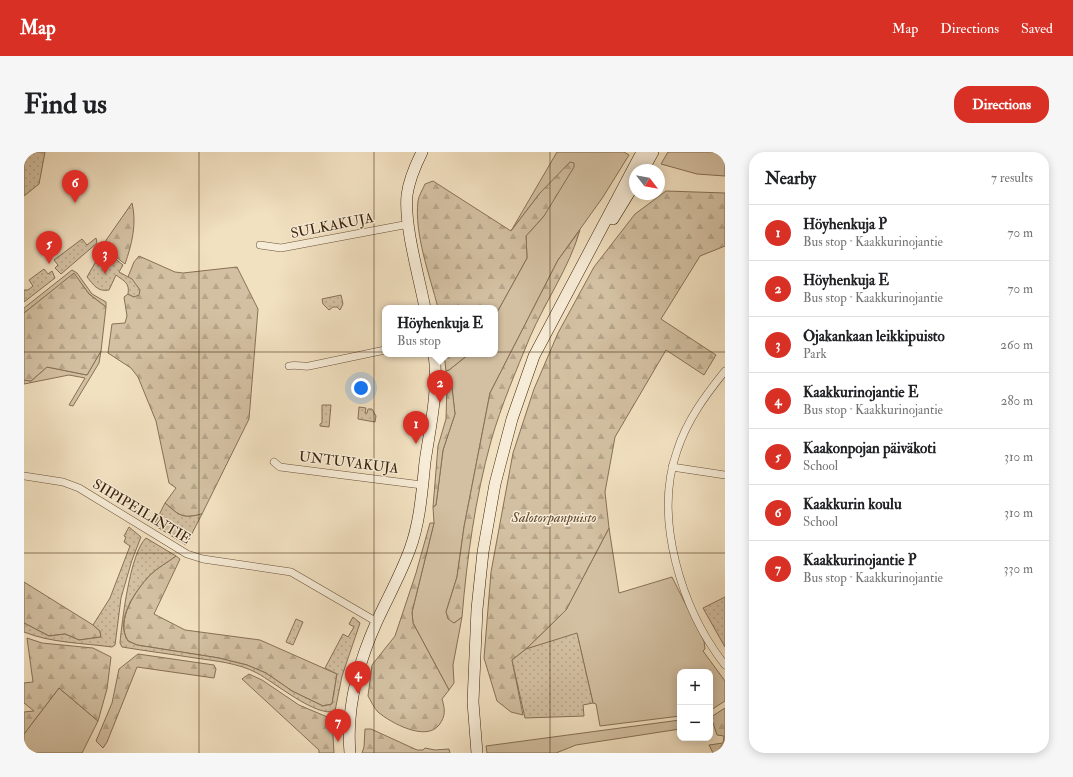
<!DOCTYPE html>
<html lang="en">
<head>
<meta charset="utf-8">
<style>
  body { margin:0; font-family:"IM FELL Double Pica",serif; background:#f6f6f6; color:#202124 }
  .controls { position:absolute; right:12px; bottom:12px; display:grid; overflow:hidden; border-radius:8px; box-shadow:0 2px 10px #0003 }
  .controls button { width:36px; height:36px; display:grid; place-items:center; padding:0; border:0; border-bottom:1px solid #e0e0e0; background:#fff; color:#202124; font:20px sans-serif }
  .compass { position:absolute; left:605px; top:12px; width:36px; height:36px; border-radius:50%; background:#fff; box-shadow:0 2px 10px #0003; rotate:121deg }
  .you { position:absolute; left:337px; top:236px; width:14px; height:14px; margin:-10px; border:3px solid #fff; border-radius:50%; background:#1a73e8; box-shadow:0 0 0 6px #1a73e833 }
  .badge { display:grid; place-items:center; width:26px; height:26px; border-radius:50%; background:#d93025; color:#fff; font-size:13px; font-weight:700 }
  .pin { position:absolute; translate:-50% -33px; filter:drop-shadow(0 1px 2px #0008) }
  .pin::after { content:''; position:absolute; top:21px; width:14px; height:12px; background:inherit; clip-path:polygon(0 0,100% 0,50% 100%) }
  .popup { position:absolute; left:358px; top:153px; width:116px; height:52px; box-sizing:border-box; display:grid; place-content:center; border-radius:8px; background:#fff; filter:drop-shadow(0 1px 3px #0005); font-size:13px; white-space:nowrap; color:#757577 }
  .popup b { font-size:15px; color:#202124 }
  .popup::after { content:''; position:absolute; left:50%; top:100%; margin-left:-8px; border:8px solid transparent; border-top-color:#fff }
  .list { margin:0; padding:0; list-style:none }
  h2 { display:flex; justify-content:space-between; align-items:center; height:52px; margin:0; padding:0 16px; font-size:17px }
  h2 small { font-size:13px; font-weight:400; color:#757577 }
  .list li { display:grid; grid-template-columns:26px 1fr auto; gap:12px; align-items:center; box-sizing:border-box; height:56px; padding:0 16px; border-top:1px solid #e0e0e0 }
  .list b { display:block; font-size:15px; white-space:nowrap }
  .list p { margin:0; font-size:13px; white-space:nowrap; color:#757577 }
  .list em { font-size:13px; font-style:normal; color:#757577 }
  .map { position:relative; flex:none; width:701px; height:601px; overflow:hidden; border-radius:16px }
  header { display:flex; align-items:center; gap:24px; box-sizing:border-box; height:56px; padding:0 20px; background:#d93025; color:#fff }
  header strong { font-size:19px }
  nav { display:flex; gap:22px; margin-inline-start:auto; font-size:14px }
  .intro { display:flex; align-items:center; justify-content:space-between; box-sizing:border-box; height:96px; padding:0 24px }
  h1 { margin:0; font-size:28px }
  .button { padding:10px 18px; border-radius:16px; background:#d93025; color:#fff; font-size:14px; font-weight:700 }
  main { display:flex; gap:24px; padding:0 24px }
  aside { flex:1; background:#fff; border-radius:16px; box-shadow:0 2px 10px #0003 }
  .map>svg:first-child { display:block }
</style>
</head>
<body>
<header>
<strong>Map</strong>
<nav><a>Map</a><a>Directions</a><a>Saved</a></nav>
</header>
<div class="intro"><h1>Find us</h1><a class="button">Directions</a></div>
<main>
<div class="map">
<svg width="701" height="601" viewBox="0 0 701 601">
  <defs>
    <pattern id="forest-firs" width="22" height="20" patternUnits="userSpaceOnUse"><rect width="22" height="20" fill="#d3c0a2"/><path d="M5 1l3.5 6h-7zM16 11l3.5 6h-7z" fill="#b6a58a"/></pattern>
    <pattern id="park-dots" width="8" height="8" patternUnits="userSpaceOnUse"><rect width="8" height="8" fill="#d3c0a2"/><path d="M2 2h.1M6 6h.1" fill="none" stroke="#b6a58a" stroke-width="1.8" stroke-linecap="round"/></pattern>
  </defs>
  <rect width="100%" height="100%" fill="#f2e1c1"/>
  <filter id="stains"><feTurbulence type="fractalNoise" baseFrequency=".005" numOctaves="4"/><feColorMatrix values="0 0 0 0 .2 0 0 0 0 .09 0 0 0 0 .02 0 0 0 .5 -.17"/></filter>
  <radialGradient id="worn" r=".72"><stop offset=".6" stop-color="#630" stop-opacity="0"/><stop offset="1" stop-color="#630" stop-opacity=".3"/></radialGradient>
  <g fill="#d3c0a2" stroke="#877056">
    <path d="M533,0H600L605,3L579,45L534,108L466,241L440,375L433,425L422,460L430,471L438,465L429,513L430,531L425,538L389,471L388,460L410,371L409,355L412,353L419,298L431,262L427,227L423,229L422,219L425,218L445,202H471V164L503,106L502,84L520,64L516,41L487,79Z"/>
    <path d="M644,0H701V24L673,22L637,12Z"/>
    <path d="M48,118L53,121L68,142L82,150V155L65,142L50,122L0,161V156Z"/>
    <path d="M77,199L75,211L49,254L45,253L61,226L45,223L0,232V228L7,229L23,215L63,223Z"/>
    <path d="M585,376L595,441L648,425L680,489L681,497L679,499L701,529V549L687,558L686,520H656V564L576,574L572,552L569,551L553,482L502,497L542,458Z"/>
    <path d="M35,536L74,569L58,601H3L0,596V582Z"/>
    <path d="M656,568V577L552,593L532,601H463L462,594Z"/>
  </g>
  <g fill="url(#forest-firs)" stroke="#877056">
    <path d="M546,10L550,11V15L520,64L502,84L503,106L471,164V156H414C406,124 390,82 394,49C395,43 399,37 401,32L409,29L487,79L516,41Z"/>
    <path d="M642,39L701,41V94L676,104L637,167L692,203L680,223L642,198L591,285L581,340L585,376L542,458L502,497L488,508L499,563L487,560L473,549L460,506L467,420L489,301L510,237L534,181L570,115L611,62Z"/>
    <path d="M108,51C113,71 108,92 101,112L78,94Z"/>
    <path d="M556,78C545,116 522,148 506,185C492,219 477,254 467,289C451,347 443,406 438,465L430,471L424,467L422,460L433,425L440,375L466,241L534,108Z"/>
    <path d="M115,104L151,120L159,121L213,115L234,157L225,267L178,362C158,367 156,364 141,351L152,336L145,331L132,269L114,225L107,216L84,201L88,172L101,171L103,164L100,145L104,142L110,145L116,138L104,125L110,110Z"/>
    <path d="M50,121L65,142L82,155L77,199L63,223L23,215L7,229L0,228V161Z"/>
    <path d="M420,202H445L425,218L422,219Z"/>
    <path d="M427,227L431,262L419,298L412,353L409,355L414,294L422,267L423,229Z"/>
    <path d="M406,371H410L388,460L389,471L425,538L418,547C421,557 422,564 415,573C402,590 367,571 354,560C350,556 347,549 344,544L348,513L371,484L392,421Z"/>
    <path d="M152,404L156,407L130,462L161,478L236,488L313,522L308,552L299,554L268,539L242,521L223,513L195,506L113,493L104,489C91,468 112,438 126,423C133,416 144,410 152,404Z"/>
    <path d="M0,430L69,473L76,479L77,485L55,488L41,482L25,484L0,471Z"/>
    <path d="M3,486L18,491L69,496L87,505L83,537L74,569L35,536L0,582V560L10,559L0,551V531L9,530Z"/>
    <path d="M114,502L190,513L192,517L190,526L113,515L83,590L79,596L72,589L88,551L95,517Z"/>
    <path d="M225,522L238,528L275,553L308,567L310,601H295V598L218,527Z"/>
    <path d="M701,556V601H689L685,593L699,591L700,584L693,583L687,565Z"/>
    <path d="M341,577H347L393,598H399L401,596L411,598L425,597L426,601H338L340,595Z"/>
  </g>
  <g fill="url(#park-dots)" stroke="#877056">
    <path d="M0,0H21L15,32L0,44Z"/>
    <path d="M72,86L73,91L37,122L31,116L34,113L30,108L58,87L63,93Z"/>
    <path d="M84,101L99,113L95,120L108,127L116,138L115,143L110,145L104,142C106,131 100,129 92,123L85,138C73,140 70,133 63,125L75,104L80,106Z"/>
    <path d="M20,117L24,122L28,119L31,126L0,150V138H4L9,134L5,128Z"/>
    <path d="M317,143L319,152L316,158L313,155H309L305,158L299,152L298,147Z"/>
    <path d="M298,253H307L305,275L296,274V272L298,271Z"/>
    <path d="M335,255L342,256L341,261H343L344,257H348L352,264L351,270L334,267Z"/>
    <path d="M141,351C156,364 158,367 178,362L162,393L130,373Z"/>
    <path d="M105,375L117,385L108,408L97,446L91,493L88,495C59,491 27,491 0,480V471L25,484L41,482L55,488L77,485L76,479L69,473L86,446L106,394L100,390L102,385L100,384Z"/>
    <path d="M122,386L152,404C144,410 133,416 126,423C112,438 90,468 104,489L113,493L195,506L223,513L242,521L268,539L299,554L308,552L313,522L301,516L319,482L324,485L330,475L325,472L329,465L336,471L318,524L311,559C293,566 250,530 233,521C214,511 192,509 171,506C146,502 122,499 98,495L96,491C98,469 106,401 122,386Z"/>
    <path d="M701,445V495L679,456Z"/>
    <path d="M272,467L279,470L269,493L262,490Z"/>
    <path d="M553,481L569,551L559,553L560,564L501,566L488,508L502,497Z"/>
  </g>
  <g fill="none" stroke-linecap="round" stroke-linejoin="round">
    <g stroke="#695038" stroke-width="8">
      <g id="street">
        <path d="M236,93L257,96L385,72"/>
        <path d="M265,214C272,212 277,215 285,214L361,198"/>
        <path d="M701,219C681,244 663,268 653,299C629,367 658,458 701,513"/>
        <path d="M250,310L256,315L398,333"/>
        <path d="M648,315L701,323"/>
        <path d="M0,324L39,330L55,336L163,402L179,407L267,420L353,470"/>
      </g>
    </g>
    <g stroke="#3b200a" stroke-width="12">
      <g id="secondary">
        <path d="M398,0C391,14 385,28 383,43C380,73 395,125 401,156"/>
        <path d="M619,18L629,0"/>
        <path d="M589,67L611,31"/>
        <path d="M326,601C322,556 335,509 353,469C364,445 377,422 386,397C396,370 398,339 401,310C406,275 415,238 410,202"/>
        <path d="M453,601L449,550L453,457L459,400L471,332L488,267L510,204L618,0"/>
      </g>
    </g>
    <use href="#street" stroke="#f7ecd7" stroke-width="7"/>
    <use href="#secondary" stroke="#f7ecd7" stroke-width="11"/>
  </g>
  <path fill="none" stroke="#3b200a" stroke-width="1" stroke-opacity="0.55" d="M175,0V601M350,0V601M526,0V601M0,200H701M0,401H701"/>
  <g text-anchor="middle" stroke-width="3" stroke-linejoin="round" paint-order="stroke">
    <g font-size="14" fill="#3b200a" stroke="#f7ecd7">
      <text transform="translate(308 73) rotate(-11)" y="5">SULKAKUJA</text>
      <text transform="translate(325 310) rotate(7)" y="5">UNTUVAKUJA</text>
      <text transform="translate(118 359) rotate(31)" y="5">SIIPIPEILINTIE</text>
    </g>
    <g font-size="14" font-style="italic" fill="#614830" stroke="#f7ecd7">
      <text x="530" y="370">Salotorpanpuisto</text>
    </g>
  </g>
  <rect width="100%" height="100%" filter="url(#stains)"/>
  <rect width="100%" height="100%" fill="url(#worn)"/>
</svg>
<div class="controls">
<button>+</button>
<button>−</button>
</div>
<svg class="compass" viewBox="-18 -18 36 36"><path d="M0-13l5 13h-10z" fill="#e53935"/><path d="M0 13l5-13h-10z" fill="#757577"/></svg>
<div class="you"></div>
<div class="pin badge" style="left:392px;top:292px">1</div>
<div class="pin badge" style="left:416px;top:251px">2</div>
<div class="popup"><b>Höyhenkuja E</b>Bus stop</div>
<div class="pin badge" style="left:81px;top:122px">3</div>
<div class="pin badge" style="left:334px;top:542px">4</div>
<div class="pin badge" style="left:25px;top:112px">5</div>
<div class="pin badge" style="left:51px;top:51px">6</div>
<div class="pin badge" style="left:314px;top:590px">7</div>
</div>
<aside>
<h2>Nearby<small>7 results</small></h2>
<ul class="list">
<li><span class="badge">1</span><div><b>Höyhenkuja P</b><p>Bus stop · Kaakkurinojantie</p></div><em>70 m</em></li>
<li><span class="badge">2</span><div><b>Höyhenkuja E</b><p>Bus stop · Kaakkurinojantie</p></div><em>70 m</em></li>
<li><span class="badge">3</span><div><b>Ojakankaan leikkipuisto</b><p>Park</p></div><em>260 m</em></li>
<li><span class="badge">4</span><div><b>Kaakkurinojantie E</b><p>Bus stop · Kaakkurinojantie</p></div><em>280 m</em></li>
<li><span class="badge">5</span><div><b>Kaakonpojan päiväkoti</b><p>School</p></div><em>310 m</em></li>
<li><span class="badge">6</span><div><b>Kaakkurin koulu</b><p>School</p></div><em>310 m</em></li>
<li><span class="badge">7</span><div><b>Kaakkurinojantie P</b><p>Bus stop · Kaakkurinojantie</p></div><em>330 m</em></li>
</ul>
</aside>
</main>
</body>
</html>
